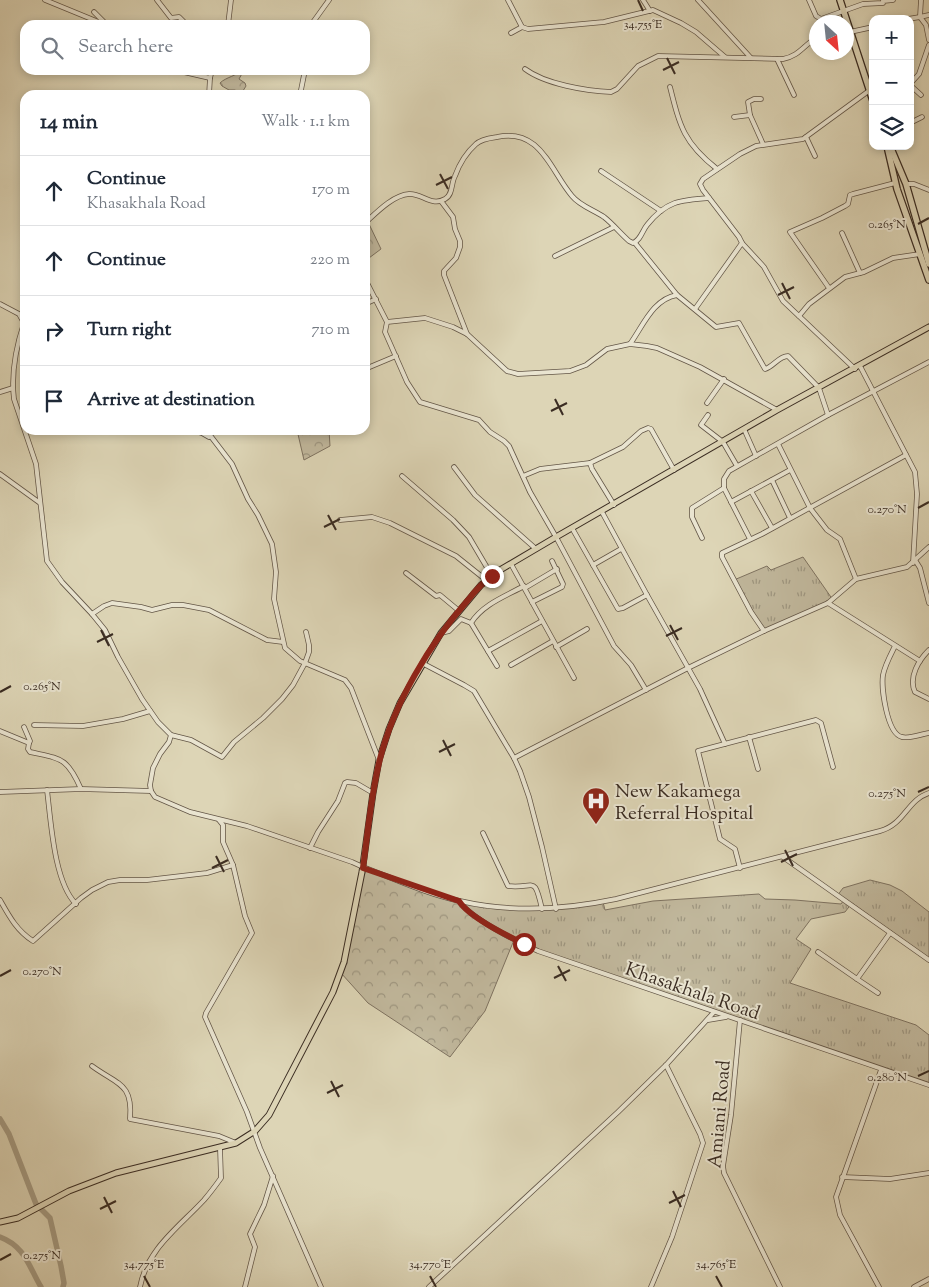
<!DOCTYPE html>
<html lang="en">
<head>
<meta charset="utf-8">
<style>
  body { margin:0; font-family:"Sorts Mill Goudy",serif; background:#f6f6f7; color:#1f2937 }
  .controls { position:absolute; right:15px; top:15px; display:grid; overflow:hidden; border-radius:10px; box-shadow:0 2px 8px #0003 }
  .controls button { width:45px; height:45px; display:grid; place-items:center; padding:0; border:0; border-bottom:1px solid #e0e1e3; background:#fff; color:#1f2937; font:25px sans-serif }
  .compass { position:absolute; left:809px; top:15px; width:45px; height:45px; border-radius:50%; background:#fff; box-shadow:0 2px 8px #0003; rotate:153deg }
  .stop { position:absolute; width:15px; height:15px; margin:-11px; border:4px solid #8f2418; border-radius:50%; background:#fff }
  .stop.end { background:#8f2418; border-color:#fff; box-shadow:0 1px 5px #0008 }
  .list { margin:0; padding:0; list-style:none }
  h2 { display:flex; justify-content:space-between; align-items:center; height:65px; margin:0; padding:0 20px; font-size:21px }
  h2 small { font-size:16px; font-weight:400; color:#747a83 }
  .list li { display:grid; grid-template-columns:32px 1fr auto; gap:15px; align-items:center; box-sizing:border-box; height:70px; padding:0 20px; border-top:1px solid #e0e1e3 }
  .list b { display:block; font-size:19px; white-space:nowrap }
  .list p { margin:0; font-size:16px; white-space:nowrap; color:#747a83 }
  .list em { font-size:16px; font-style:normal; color:#747a83 }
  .icon { flex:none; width:28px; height:28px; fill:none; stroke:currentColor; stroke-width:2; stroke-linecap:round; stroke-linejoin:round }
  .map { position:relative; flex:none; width:929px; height:1287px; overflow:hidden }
  .search { position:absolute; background:#fff; box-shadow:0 2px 8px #0003; left:20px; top:20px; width:350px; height:55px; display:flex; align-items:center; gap:12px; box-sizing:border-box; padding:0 18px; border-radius:15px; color:#747a83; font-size:19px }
  .panel { position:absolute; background:#fff; box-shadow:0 2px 8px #0003; left:20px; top:90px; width:350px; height:345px; border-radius:15px }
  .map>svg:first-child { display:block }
</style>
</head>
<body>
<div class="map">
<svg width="929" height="1287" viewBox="0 0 929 1287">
  <defs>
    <pattern id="grass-tufts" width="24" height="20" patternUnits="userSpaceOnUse" patternTransform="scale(1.25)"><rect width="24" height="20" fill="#c1b89d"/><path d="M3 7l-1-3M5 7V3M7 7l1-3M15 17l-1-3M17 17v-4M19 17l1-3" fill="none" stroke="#9e9680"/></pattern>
    <pattern id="forest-crowns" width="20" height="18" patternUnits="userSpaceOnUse" patternTransform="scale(1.25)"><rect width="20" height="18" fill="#c1b89d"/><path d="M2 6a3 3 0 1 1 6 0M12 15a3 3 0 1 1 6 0" fill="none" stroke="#9e9680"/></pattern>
  </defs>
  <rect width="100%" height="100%" fill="#ddd5b6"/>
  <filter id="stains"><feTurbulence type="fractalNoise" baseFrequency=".004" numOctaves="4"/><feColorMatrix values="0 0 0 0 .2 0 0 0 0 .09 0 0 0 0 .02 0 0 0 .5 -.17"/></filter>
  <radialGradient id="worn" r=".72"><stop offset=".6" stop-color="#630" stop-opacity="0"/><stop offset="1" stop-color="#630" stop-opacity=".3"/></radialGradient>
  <g fill="url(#grass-tufts)" stroke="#7e7260">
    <path d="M803,557L833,600L765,631L734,580L767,566L771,570Z"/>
    <path d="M870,880L890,885L902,891L929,912V958L852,903L845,912L811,919L796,939L811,949L790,983L916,1025L929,1035V1083L801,1041L716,1010L682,1000L523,945L488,924L458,902L546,910L603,902L605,910L653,901L759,894L765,899L795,900L841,904L844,900L837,896L843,888Z"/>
  </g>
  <g fill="url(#forest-crowns)" stroke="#7e7260">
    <path d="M241,70H244L239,79L245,83L246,86L241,94L235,90H229L222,86L220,83C226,77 237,76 241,70Z"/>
    <path d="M369,224L381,249L365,261V226Z"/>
    <path d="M297,430H329L330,446L304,460Z"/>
    <path d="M363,868L458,902L514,940L485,1011L450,1057L368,1003L341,973Z"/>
  </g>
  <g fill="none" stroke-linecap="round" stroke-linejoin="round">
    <g stroke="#a69c84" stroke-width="5.5">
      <path d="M0,1119L9,1134L36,1204L50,1218L61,1266L64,1283L63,1287"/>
      <path d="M0,1237C25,1246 29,1267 41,1287"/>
    </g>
    <g stroke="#635647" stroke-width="5.5">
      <g id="minor">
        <path d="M45,0L106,25"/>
        <path d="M157,0L171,18L179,17L187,25"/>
        <path d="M508,0L522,27"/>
        <path d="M643,0L650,11"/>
        <path d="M698,0L751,58"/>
        <path d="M809,0L816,16L821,19L863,4L883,3V1L893,0"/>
        <path d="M921,0L920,17L929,15"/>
        <path d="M94,12L105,23"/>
        <path d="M908,19L920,17L926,25L929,40"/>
        <path d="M228,25L231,0"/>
        <path d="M311,25L329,0"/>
        <path d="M850,32L873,27"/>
        <path d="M511,33L522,27L528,29L604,22L653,10L681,23L696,32L725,57"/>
        <path d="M777,59L794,95"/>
        <path d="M525,69C545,84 586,91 611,92L617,89L638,66L658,56L783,59C799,56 803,46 816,38"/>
        <path d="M175,70L210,78"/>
        <path d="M910,84L919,74L929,45"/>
        <path d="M910,85L921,95"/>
        <path d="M670,87C680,127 684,143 717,169"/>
        <path d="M209,95L210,78L212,70"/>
        <path d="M300,95L305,70"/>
        <path d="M750,115L748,102L754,99H761"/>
        <path d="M734,117L750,115L763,144"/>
        <path d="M910,123L922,117"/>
        <path d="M806,137L815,156"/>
        <path d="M601,171L661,211"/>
        <path d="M906,184H914L929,190"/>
        <path d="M441,201L453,217L455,229L460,241V247L456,258L444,271V275L467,334"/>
        <path d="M365,223C376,213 393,195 409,194C422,193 431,207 445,199C453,195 451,183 455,176C459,165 467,152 476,144C481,139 490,138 497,137C541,128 550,170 572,196C580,206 594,210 604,217C613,224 620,233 629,241L633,243C641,240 642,231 647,225C666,201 680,200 709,198"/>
        <path d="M842,233L860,273"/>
        <path d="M635,243L677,295"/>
        <path d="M742,243L764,267L783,301L855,369"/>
        <path d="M555,256L614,227"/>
        <path d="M365,279L387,322L385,332L407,382L420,402L479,420L490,432L504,441L509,446L530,492L556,537L614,646L631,665L646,690"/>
        <path d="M829,288L790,232L822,218L845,206L848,204L850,195L853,194L895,183"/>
        <path d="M0,304L19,314L24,323C16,347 11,374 14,399L36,464L47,561L62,582L92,614L105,630L118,657L142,699L158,722L171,735L169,742L160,754L153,768L150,785L151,791L155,797L190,812L247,826L352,862L363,867C395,879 427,894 460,901C512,913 564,910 616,899L880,831C905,824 907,800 929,793"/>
        <path d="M365,304L376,299"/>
        <path d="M695,309L742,243L739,237L703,190L700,184L703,179L740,154L756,146L803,139L870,90"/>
        <path d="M799,316L809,304L845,277L864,272L893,258L920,254"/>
        <path d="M387,322L425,318L453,327L467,334L507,371L518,374L570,371L586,365L607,349L630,344L647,346L657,348L700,367L777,410"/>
        <path d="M630,344C643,326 653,299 677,295L716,327L739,323L765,369C773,367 779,356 788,356L819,388L828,415"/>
        <path d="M860,366L915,472L917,494L913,563"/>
        <path d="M365,369L396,356"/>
        <path d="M0,392L13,388"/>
        <path d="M707,403L724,379"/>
        <path d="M708,415L701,425L723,442L737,466"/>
        <path d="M744,429L756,456"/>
        <path d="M192,430L202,433L209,437"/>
        <path d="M206,430L232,464L248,499L258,515L272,544L276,572L274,599L285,648L300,661L345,680L351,688L379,760"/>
        <path d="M778,444L810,508L827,530L840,539L856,579"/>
        <path d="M590,463L623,447L641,431L648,428L651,429L674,470"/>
        <path d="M454,467L475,495L536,549"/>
        <path d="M0,474L40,503"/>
        <path d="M402,476L453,520L469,537L492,576"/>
        <path d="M523,476L540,469L590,463L592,469L614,505"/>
        <path d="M772,480L790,518"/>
        <path d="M751,491L772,528"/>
        <path d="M731,502L790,470"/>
        <path d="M602,512L647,595L700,689L725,744"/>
        <path d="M340,520L372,517L390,523L456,556L486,580"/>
        <path d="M572,528L618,609L623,608L647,595"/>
        <path d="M702,538L692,517V508L724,488"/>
        <path d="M750,539L724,488V479L729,471L828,415L929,362"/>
        <path d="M915,560L920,568L929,603"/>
        <path d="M511,564L574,678"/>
        <path d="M593,565L621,549"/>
        <path d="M406,573L436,596L440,595L458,610"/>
        <path d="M525,588L557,569"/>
        <path d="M532,602L562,587L563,584L552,561"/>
        <path d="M828,603L920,661"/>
        <path d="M92,614L104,606L112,603L141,607L152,610L172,605H183L209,610L267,640L283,642"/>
        <path d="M471,623C483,604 506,596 524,586"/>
        <path d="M764,631L751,612L722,557V553L762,534L906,455"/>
        <path d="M441,633L449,631L461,619L471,623L497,666"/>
        <path d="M895,646C890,656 885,665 883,675C881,688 887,734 902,737C910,739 921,734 929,733"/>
        <path d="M556,647L587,629"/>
        <path d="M929,650C919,660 908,677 915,692L929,699"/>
        <path d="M488,651L542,621"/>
        <path d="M422,663L464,685L474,691L514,758L520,771L529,797L542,847L556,909"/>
        <path d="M511,665L553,641"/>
        <path d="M34,725L83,726L123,719L150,711"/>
        <path d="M0,731L29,743L30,741L24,727"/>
        <path d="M171,735L191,740L222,757L234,742L263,718L282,699L293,685L305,663L309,652V645L306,632"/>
        <path d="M749,737L758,769"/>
        <path d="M29,743L28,749L30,752C61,759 67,757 81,789"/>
        <path d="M514,758L688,668L764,631L828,603L856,579L907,567L929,547"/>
        <path d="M47,790C51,822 54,882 76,904"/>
        <path d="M0,792L81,789L151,791"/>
        <path d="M219,820L223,825V842L233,865L245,916L252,933L206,1013L205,1017L247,1112L260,1148L321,1287"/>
        <path d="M483,833L508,886C535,889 534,874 542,909"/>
        <path d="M310,848L318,832L338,801L345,783L347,782L356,783L373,793"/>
        <path d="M783,857L929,960"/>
        <path d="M740,868L735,849L720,839L698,751L816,720L821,723L833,767"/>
        <path d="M0,900C9,916 17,931 33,941L81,898L92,890L108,882L120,880H147L207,873L233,865"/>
        <path d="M459,901C470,918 518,942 538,951L929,1085"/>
        <path d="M818,952L857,979L890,933"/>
        <path d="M857,979L878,993"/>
        <path d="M708,1020L726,1017"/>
        <path d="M740,1020L731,1115L723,1166L724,1173L780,1287"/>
        <path d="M92,1066C118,1085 133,1083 130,1119L219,1136L236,1143"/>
        <path d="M842,1177L890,1179L929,1173"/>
        <path d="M140,1287C147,1249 179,1227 204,1200C210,1193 216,1185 221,1178L220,1148"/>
        <path d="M245,1287L255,1247L250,1234L264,1205L273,1176"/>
        <path d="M429,1287L618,1112L666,1065L714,1012"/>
        <path d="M651,1287L672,1237L703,1143L700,1134L666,1065"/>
        <path d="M879,1287L840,1215L836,1197L881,1070"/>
        <path d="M914,1287L929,1279"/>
      </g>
    </g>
    <g stroke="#3a2c22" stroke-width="7">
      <path id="major" d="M0,1222L18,1218L69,1191L116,1173L236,1143L255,1131L269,1115L333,992L344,962L362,872L373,793L379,760L389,729L400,703L441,633L481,585L500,570L556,537L777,410L929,327"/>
    </g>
    <g stroke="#3a2c22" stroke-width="8">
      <g id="highway">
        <path d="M840,0L873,101"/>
        <path d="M887,146L897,189L929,280"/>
        <path d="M890,146L906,184L929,264"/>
      </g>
    </g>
    <use href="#minor" stroke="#e9e4d0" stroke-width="4"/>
    <use href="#major" stroke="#ddd5b6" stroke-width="5"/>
    <use href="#highway" stroke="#ddd5b6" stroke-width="5.5"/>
  </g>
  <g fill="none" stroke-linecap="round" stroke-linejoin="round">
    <path stroke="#8f2418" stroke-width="6" d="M492,576C482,583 475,591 468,600C430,643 394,703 380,759C371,794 368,831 363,868L459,901C469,917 506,935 524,944"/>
  </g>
  <path fill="none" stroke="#3a2c22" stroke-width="2" d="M638,0L643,11M667,58L675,74M663,70L679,62M440,174L448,189M436,185L452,177M918,224L929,218M782,283L790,299M778,295L794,287M555,399L563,415M551,411L567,403M918,508L929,502M328,515L336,530M324,527L340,519M670,625L678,640M101,630L109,646M666,636L682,628M97,642L113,634M0,692L11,686M443,740L451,756M439,752L455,744M918,792L929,787M785,850L793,866M216,856L224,872M781,862L797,854M212,868L228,860M558,966L566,981M0,976L11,970M554,978L570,970M918,1076L929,1071M331,1081L339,1097M327,1093L343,1085M673,1191L681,1207M104,1197L112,1213M669,1203L685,1195M100,1209L116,1201M0,1260L11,1254M144,1276L150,1287M430,1276L436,1287M716,1276L722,1287"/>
  <defs>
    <g id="hospital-pin" transform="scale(1.4375)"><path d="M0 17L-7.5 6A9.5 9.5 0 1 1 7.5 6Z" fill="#8f2418" stroke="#e9e4d0"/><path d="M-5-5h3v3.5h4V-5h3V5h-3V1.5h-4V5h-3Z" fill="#fff"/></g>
  </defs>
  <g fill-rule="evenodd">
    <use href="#hospital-pin" x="596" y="801"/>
  </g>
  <g text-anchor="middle" stroke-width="4" stroke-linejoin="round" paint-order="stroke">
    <g font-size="19" fill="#3a2c22" stroke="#e9e4d0" text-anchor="start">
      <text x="615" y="797">New Kakamega<tspan x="615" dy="22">Referral Hospital</tspan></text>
    </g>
    <g font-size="19" fill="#3a2c22" stroke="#e9e4d0">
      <text transform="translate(693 990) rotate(19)" y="7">Khasakhala Road</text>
      <text transform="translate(718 1114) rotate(-85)" y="7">Amiani Road</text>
    </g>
  </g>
  <g font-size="12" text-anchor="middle" fill="#3a2c22" stroke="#e9e4d0" stroke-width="4" stroke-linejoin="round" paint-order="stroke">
    <text x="643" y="28">34.755°E</text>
    <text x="887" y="228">0.265°N</text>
    <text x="887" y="513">0.270°N</text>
    <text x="42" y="690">0.265°N</text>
    <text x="887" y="797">0.275°N</text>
    <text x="42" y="975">0.270°N</text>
    <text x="887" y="1081">0.280°N</text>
    <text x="42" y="1259">0.275°N</text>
    <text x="144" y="1268">34.775°E</text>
    <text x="430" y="1268">34.770°E</text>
    <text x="716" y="1268">34.765°E</text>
  </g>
  <rect width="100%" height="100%" filter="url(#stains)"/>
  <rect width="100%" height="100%" fill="url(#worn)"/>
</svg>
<div class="controls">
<button>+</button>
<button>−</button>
<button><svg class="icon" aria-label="layers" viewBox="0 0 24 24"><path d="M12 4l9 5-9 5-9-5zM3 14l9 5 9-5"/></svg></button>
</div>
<svg class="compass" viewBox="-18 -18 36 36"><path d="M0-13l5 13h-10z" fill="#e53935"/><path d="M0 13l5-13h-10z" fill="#747a83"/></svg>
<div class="stop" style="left:524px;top:944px"></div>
<div class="stop end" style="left:492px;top:576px"></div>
<div class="search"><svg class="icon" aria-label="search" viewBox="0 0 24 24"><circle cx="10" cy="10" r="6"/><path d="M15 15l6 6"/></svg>Search here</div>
<section class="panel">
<h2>14 min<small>Walk · 1.1 km</small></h2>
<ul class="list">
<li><svg class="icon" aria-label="ahead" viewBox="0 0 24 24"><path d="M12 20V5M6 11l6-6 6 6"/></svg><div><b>Continue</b><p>Khasakhala Road</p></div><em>170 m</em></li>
<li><svg class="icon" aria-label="ahead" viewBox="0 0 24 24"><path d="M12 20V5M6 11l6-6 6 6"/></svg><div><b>Continue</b></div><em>220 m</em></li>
<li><svg class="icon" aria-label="right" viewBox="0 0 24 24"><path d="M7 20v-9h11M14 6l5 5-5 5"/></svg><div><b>Turn right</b></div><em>710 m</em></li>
<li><svg class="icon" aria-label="arrive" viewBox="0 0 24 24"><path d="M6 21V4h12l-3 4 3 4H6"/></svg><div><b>Arrive at destination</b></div></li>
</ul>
</section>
</div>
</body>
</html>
